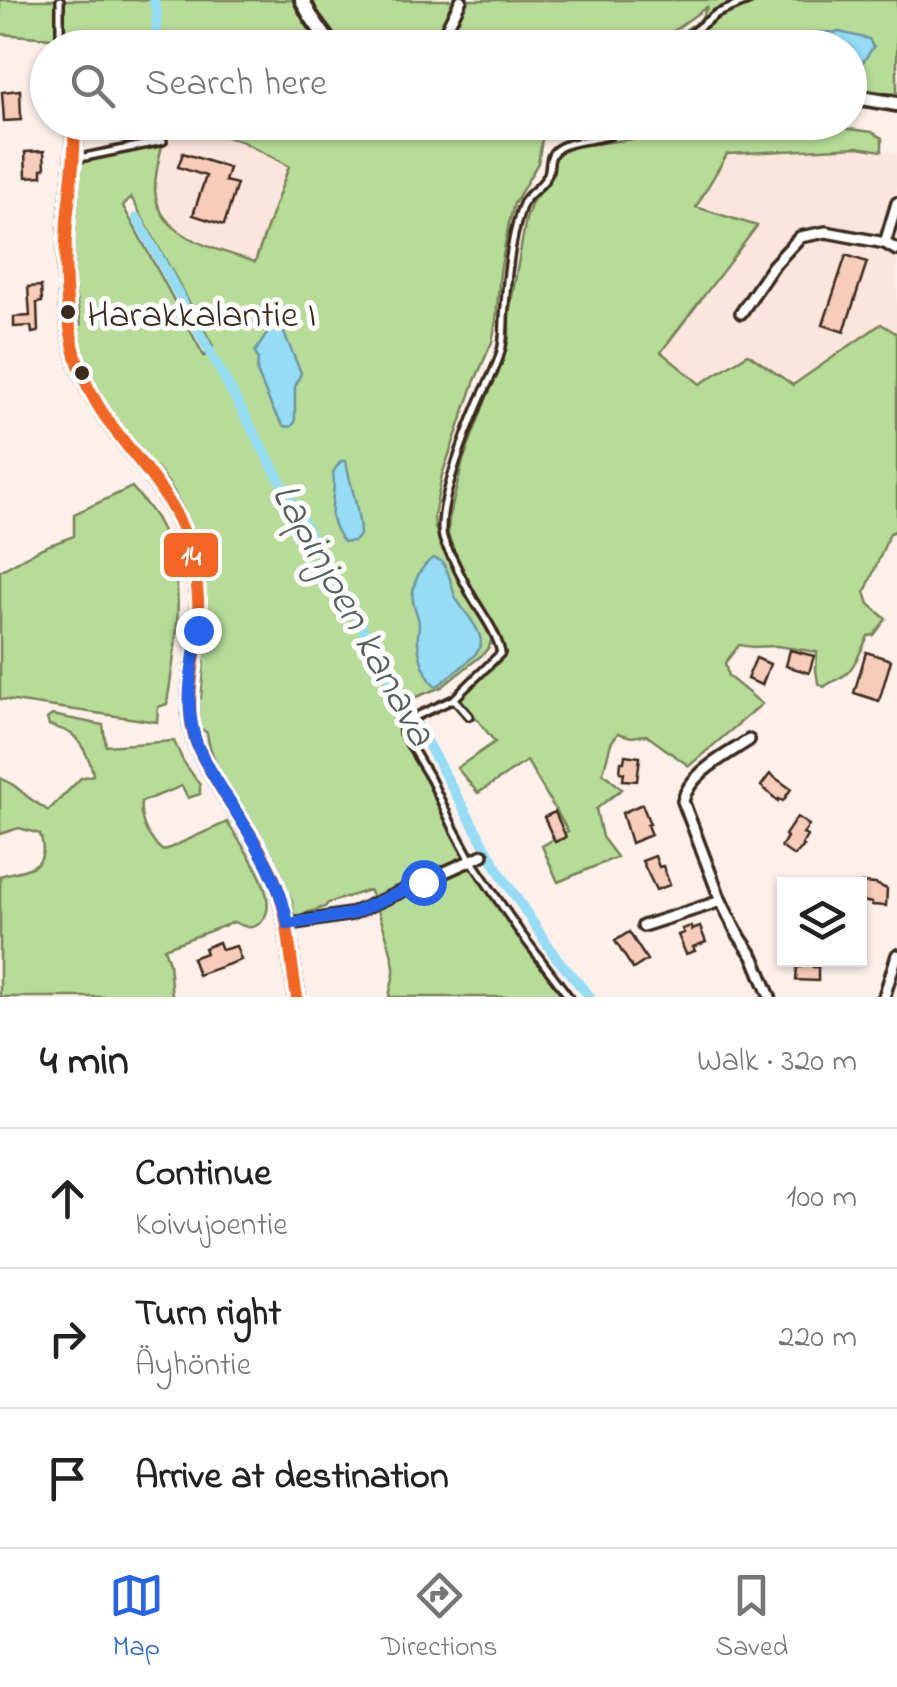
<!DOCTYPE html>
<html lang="en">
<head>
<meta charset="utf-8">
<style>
  body { margin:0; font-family:"Indie Flower",sans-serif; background:#f2f2f2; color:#222 }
  .controls { position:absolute; right:30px; bottom:30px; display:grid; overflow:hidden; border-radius:0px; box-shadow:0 2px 8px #0004 }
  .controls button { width:90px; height:90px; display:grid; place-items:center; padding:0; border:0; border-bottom:2px solid #e0e0e0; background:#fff; color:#222; font:50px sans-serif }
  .stop { position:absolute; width:30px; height:30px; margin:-22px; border:8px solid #2563eb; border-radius:50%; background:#fff }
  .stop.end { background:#2563eb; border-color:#fff; box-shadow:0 2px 10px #0008 }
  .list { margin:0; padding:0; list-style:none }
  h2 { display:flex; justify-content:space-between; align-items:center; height:130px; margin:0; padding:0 40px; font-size:42px }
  h2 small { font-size:32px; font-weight:400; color:#767676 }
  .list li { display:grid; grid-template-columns:65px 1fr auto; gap:30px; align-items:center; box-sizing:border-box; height:140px; padding:0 40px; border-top:2px solid #e0e0e0 }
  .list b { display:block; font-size:38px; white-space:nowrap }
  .list p { margin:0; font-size:32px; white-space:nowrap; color:#767676 }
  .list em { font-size:32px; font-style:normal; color:#767676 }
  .icon { flex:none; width:55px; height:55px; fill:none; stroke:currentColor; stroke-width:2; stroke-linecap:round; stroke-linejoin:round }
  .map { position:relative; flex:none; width:897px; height:997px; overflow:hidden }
  .search { position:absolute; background:#fff; box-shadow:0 2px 8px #0004; left:30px; right:30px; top:30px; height:110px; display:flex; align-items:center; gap:25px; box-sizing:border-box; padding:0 35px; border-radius:55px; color:#767676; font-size:38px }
  .sheet { height:550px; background:#fff }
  nav { display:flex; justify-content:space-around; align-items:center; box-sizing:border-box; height:140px; border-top:2px solid #e0e0e0; background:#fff; font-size:28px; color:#767676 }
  nav a { display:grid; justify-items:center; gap:5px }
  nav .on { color:#2563eb }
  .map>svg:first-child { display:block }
</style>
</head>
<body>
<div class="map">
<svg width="897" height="997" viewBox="0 0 897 997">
  <rect width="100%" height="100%" fill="#fdf0ea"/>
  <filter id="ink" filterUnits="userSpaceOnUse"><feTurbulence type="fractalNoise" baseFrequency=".01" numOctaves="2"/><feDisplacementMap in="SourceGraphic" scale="20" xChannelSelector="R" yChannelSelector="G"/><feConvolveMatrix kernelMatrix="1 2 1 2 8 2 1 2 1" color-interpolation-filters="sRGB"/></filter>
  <g filter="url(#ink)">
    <g fill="#fce5dc">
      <path d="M167,123H180L241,141L289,166L255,263L192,240L173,227L159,207L155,189Z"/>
      <path d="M858,147L897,153V334L881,324L793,386L700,384L661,352L756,227L695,207L728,153Z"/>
    </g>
    <g fill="#b6dc97" stroke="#78835a" stroke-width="2.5" fill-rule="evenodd">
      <path d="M0,0H897V94L850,88V70L859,67L873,47L812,33L808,47H660L700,20L708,6L651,47L593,46L589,48H62L51,38L0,34Z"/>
      <path d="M180,123H545L538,163L514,204L509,223L500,272L496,321L492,342L474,383L442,475L434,516L435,528L463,590L486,625L492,639L489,647L482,655L442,687L416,697L398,707L393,718L428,784L459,849L565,997H389C390,989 393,981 394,973C396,961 376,901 369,890L328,903L325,907L297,916L294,914C293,898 285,885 278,871C269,855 262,838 252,822C236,794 211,766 207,733L201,728L197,714V702L201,698L204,661L200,657C202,599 205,544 174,492C159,465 132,447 114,422C95,394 83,363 75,330L81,324L70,266L75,159L163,141C160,156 155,172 155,188C156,238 218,249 255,262L289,166L241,141ZM131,197L213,346L204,356L123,206Z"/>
      <path d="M811,124L872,132L882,138V151L858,147L727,154L696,207L757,226L661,352L700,384L748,354L793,385L881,324L897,334V530L890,533L865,592L869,604L886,619L874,635L868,636C862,648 856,665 846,674C840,679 831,681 824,687L818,683L816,670L817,652L777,646L753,647L739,645L725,663L728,676L762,704L689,766L646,735L631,737L618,733L611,743L603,773L622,789L596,809L602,837L617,857L558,882L542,846L568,831L527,761L478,793L457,768L495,742L461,699C472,681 492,670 505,654L499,636L465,578L448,535L449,519L463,461L490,388L498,375L509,338V314L526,219L532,202L553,174L551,163L557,155L570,147L681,133Z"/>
      <path d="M132,487C140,497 149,507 156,518C190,576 176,641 167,704L158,707L157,722L0,699V571L42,548L74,536V514Z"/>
      <path d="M52,715L103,725L106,746L174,741L183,761L200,785V794L188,798L182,786L141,802C139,822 148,838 163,851L227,822C240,843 283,897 262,921C253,931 245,927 234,922L164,948L169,963L172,997H0V876C24,868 52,871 40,834L19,828L0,834V778C15,785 16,787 28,797C35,803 42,805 48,811L81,778L93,775C92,763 82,744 74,736C68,730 56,728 49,725L47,719Z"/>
    </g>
    <g fill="#94ddf5" stroke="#70959f" stroke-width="2.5">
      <path d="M840,32L869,39L873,47L859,68L850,70V48L808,47L812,33Z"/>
      <path d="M282,328L301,373L295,387V422L291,427L284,426L273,410L257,372L258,359L255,352L268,332Z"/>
      <path d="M341,461H346C350,486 360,509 360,535L354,541L344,542C321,513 338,502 333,472Z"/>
      <path d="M433,558C440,561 442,560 445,567C451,576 451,588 456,598C462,610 486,633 480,647C477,657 448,677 439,685L435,686C426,677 418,655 418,641C417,636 419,630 419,625C419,616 414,609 413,601C411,585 420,567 433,558Z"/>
    </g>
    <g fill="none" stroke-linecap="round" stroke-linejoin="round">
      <g stroke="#94ddf5" stroke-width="10">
        <path d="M154,0L157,12L155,48"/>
        <path d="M137,218L288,495L500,873L555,956L590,997"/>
      </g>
    </g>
    <g fill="#f8ccba" stroke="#3b2a1e" stroke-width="2.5">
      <path d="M20,90L21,120L4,121L2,92Z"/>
      <path d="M44,151L45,168L42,169V176L26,177L25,152Z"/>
      <path d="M183,153L229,168L225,181L237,184L224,225L193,215L206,176L178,167Z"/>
      <path d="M846,255L867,262L844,332L823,325Z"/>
      <path d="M41,286L42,302L37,303L38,332L32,333L31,326L14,327V317L30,316L28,287Z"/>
      <path d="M790,650L814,656L809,673L786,666Z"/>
      <path d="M866,652L891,660L879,701L854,693Z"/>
      <path d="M756,658L770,664L762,685L747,679Z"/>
      <path d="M625,755L640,757L637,781L623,780L624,773L620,772L621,762H624Z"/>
      <path d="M770,774L791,789L783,801L779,799L778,801L761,786Z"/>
      <path d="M642,804L650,824L647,825L651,835L631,843L622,813Z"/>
      <path d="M555,812L566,837L555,842L544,817Z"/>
      <path d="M797,817L809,825L803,834L807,836L802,845L804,846L794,856L781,847L787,837L785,835Z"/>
      <path d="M655,856L659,867L663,866L670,885L656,890L642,861Z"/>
      <path d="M862,883L876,884L887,889L886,906L872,905V903L862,901Z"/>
      <path d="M691,926L692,930L700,927L706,942L693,947L695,951L686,954L678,935L684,933L682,929Z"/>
      <path d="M629,932L647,960L633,969L615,941Z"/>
      <path d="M219,942L222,950L236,946L241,960L198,975L192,958L206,953L204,948Z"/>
      <path d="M801,960H813V967H818V981L796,980L797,967H801Z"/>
    </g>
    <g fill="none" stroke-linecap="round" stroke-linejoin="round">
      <g stroke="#3b2a1e" stroke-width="12">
        <g id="service">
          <path d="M60,0V48"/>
          <path d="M672,48L716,14L750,0"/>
          <path d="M75,159L163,141"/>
          <path d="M454,699L469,716"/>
          <path d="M569,997L519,931L471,860L454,829L431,780L403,733V725L408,720L454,699L501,653C496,630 481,613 470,593C464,582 458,570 453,559C450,553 445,545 443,538C436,508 467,430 480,400C487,384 497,368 501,351C505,336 503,321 505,306C507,274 511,239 521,209C526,192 542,189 548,174C551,166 548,159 554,152C565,140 594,141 611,135L615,122"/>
        </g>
      </g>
      <g stroke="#3b2a1e" stroke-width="16">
        <g id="minor">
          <path d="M437,48L461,0"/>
          <path d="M885,243L897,203"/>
          <path d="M741,313L773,266L800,237L826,232L885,243L897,250"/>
          <path d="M749,740C727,755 689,773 683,801L721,901L736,931L754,958L770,997"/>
          <path d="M288,924L351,914L483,855"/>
          <path d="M643,926L721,901"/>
          <path d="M884,997L897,955"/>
        </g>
      </g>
      <g stroke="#3b2a1e" stroke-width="20">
        <g id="secondary">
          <path d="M302,0L310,15L333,48"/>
          <path d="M850,96L897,104"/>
          <path d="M74,122C76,157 70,187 67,221C64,262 65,309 74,349C93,427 155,462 183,530C195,561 200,594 198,627C196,662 185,697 193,733C198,753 210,769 220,787C239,817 260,846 274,878C290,917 289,956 297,997"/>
        </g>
      </g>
      <use href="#service" stroke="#fff" stroke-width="5"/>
      <use href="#minor" stroke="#fff" stroke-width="9"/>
      <use href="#secondary" stroke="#fff" stroke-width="12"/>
      <g stroke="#fff" stroke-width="20">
        <path id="bus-1" d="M74,122C76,157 70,187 67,221C64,262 65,309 74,349C93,427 155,462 183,530C195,561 200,594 198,627C196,662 185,697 193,733C198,753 210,769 220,787C239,817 260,846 274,878C290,917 289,956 297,997"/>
      </g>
      <use href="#bus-1" stroke="#f26522" stroke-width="12"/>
    </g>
  </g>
  <g fill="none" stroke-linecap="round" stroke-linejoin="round" filter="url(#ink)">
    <path stroke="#2563eb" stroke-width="12" d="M198,630C193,662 185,698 193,730C197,751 209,768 220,786C246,829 279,873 288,924L351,914L423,882"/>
  </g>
  <g fill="#3b2a1e" stroke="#fff" stroke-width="4">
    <circle cx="68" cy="312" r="9"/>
    <circle cx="82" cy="373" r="9"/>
  </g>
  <g text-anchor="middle" stroke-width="10" stroke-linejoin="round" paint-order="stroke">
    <g font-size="38" fill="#3b2a1e" stroke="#fff" text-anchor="start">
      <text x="87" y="326">Harakkalantie I</text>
    </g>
    <g font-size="42" font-style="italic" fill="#56605e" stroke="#fff">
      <text transform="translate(356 613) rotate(61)" y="15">Lapinjoen kanava</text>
    </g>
  </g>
  <rect stroke="#fff" stroke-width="4" x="162" y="531" width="58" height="48" rx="10" fill="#f26522"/>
  <g font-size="28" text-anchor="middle" font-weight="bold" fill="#fff">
    <text x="191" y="565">14</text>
  </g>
</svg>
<div class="controls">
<button><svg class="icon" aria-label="layers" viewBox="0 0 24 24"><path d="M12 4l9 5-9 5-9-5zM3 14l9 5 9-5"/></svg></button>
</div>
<div class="stop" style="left:423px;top:882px"></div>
<div class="stop end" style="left:198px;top:630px"></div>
<div class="search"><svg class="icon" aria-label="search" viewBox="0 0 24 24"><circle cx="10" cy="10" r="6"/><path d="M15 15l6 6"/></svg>Search here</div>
</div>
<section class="sheet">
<h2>4 min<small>Walk · 320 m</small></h2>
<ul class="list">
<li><svg class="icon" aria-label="ahead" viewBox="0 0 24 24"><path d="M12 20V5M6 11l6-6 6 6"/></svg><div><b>Continue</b><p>Koivujoentie</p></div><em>100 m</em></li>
<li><svg class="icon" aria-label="right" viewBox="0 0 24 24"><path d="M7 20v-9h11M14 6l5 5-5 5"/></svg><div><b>Turn right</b><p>Äyhöntie</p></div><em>220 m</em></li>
<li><svg class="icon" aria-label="arrive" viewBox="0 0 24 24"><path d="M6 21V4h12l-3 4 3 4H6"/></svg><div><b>Arrive at destination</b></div></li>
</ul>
</section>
<nav>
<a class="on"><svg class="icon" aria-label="map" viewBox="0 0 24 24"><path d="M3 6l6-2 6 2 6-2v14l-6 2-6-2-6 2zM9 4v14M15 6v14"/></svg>Map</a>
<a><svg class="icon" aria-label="directions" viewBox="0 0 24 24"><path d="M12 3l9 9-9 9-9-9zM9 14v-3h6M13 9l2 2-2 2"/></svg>Directions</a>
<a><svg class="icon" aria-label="saved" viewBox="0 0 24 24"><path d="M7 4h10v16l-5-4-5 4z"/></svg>Saved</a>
</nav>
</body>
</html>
